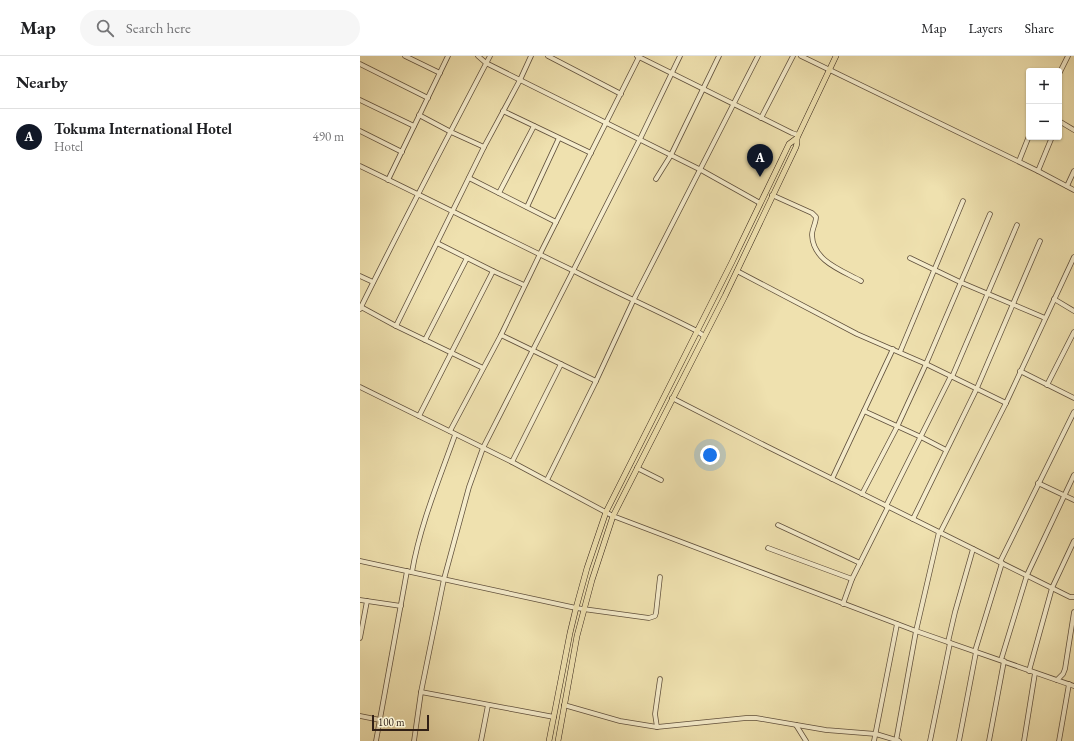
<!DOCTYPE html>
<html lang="en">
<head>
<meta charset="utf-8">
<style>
  body { margin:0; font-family:"EB Garamond",serif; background:#f6f6f6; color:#202124 }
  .controls { position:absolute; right:12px; top:12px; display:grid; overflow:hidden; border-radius:4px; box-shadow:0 1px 3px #0004 }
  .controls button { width:36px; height:36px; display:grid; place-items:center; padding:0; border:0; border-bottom:1px solid #e0e0e0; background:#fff; color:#202124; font:20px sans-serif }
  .scale { position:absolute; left:12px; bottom:10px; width:57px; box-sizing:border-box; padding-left:4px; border:2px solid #312016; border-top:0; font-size:11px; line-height:14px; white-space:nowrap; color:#312016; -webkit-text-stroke:3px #f5eccb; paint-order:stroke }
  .you { position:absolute; left:350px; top:399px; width:14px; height:14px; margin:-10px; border:3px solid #fff; border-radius:50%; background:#1a73e8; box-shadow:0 0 0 6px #1a73e833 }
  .badge { display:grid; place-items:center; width:26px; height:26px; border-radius:50%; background:#111827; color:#fff; font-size:13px; font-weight:700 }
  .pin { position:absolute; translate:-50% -33px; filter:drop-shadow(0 1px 2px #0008) }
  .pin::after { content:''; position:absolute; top:21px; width:14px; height:12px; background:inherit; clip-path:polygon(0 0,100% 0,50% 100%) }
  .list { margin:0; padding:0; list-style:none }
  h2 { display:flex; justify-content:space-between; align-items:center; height:52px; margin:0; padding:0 16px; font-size:17px }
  h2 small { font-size:13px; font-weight:400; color:#757577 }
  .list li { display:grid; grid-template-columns:26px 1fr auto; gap:12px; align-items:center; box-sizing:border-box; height:56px; padding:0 16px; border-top:1px solid #e0e0e0 }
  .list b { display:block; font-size:15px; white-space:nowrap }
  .list p { margin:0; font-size:13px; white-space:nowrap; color:#757577 }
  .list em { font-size:13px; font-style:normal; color:#757577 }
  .icon { flex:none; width:22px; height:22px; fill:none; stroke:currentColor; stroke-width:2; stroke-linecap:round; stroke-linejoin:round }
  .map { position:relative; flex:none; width:714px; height:685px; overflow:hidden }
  header { display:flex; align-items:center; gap:24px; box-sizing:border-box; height:56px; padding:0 20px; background:#fff; border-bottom:1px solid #e0e0e0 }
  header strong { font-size:19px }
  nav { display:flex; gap:22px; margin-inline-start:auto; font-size:14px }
  .search { width:280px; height:36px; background:#f6f6f6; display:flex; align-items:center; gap:10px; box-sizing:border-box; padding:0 14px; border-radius:22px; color:#757577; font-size:15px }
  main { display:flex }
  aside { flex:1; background:#fff }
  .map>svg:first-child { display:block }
</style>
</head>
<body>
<header>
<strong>Map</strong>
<div class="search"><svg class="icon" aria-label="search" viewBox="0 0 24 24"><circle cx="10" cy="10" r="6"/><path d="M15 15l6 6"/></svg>Search here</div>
<nav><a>Map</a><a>Layers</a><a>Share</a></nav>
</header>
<main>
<aside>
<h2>Nearby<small></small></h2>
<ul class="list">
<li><span class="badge">A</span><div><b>Tokuma International Hotel</b><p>Hotel</p></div><em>490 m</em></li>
</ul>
</aside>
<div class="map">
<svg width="714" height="685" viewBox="0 0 714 685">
  <rect width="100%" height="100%" fill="#efe1af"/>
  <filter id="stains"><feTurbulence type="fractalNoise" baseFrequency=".005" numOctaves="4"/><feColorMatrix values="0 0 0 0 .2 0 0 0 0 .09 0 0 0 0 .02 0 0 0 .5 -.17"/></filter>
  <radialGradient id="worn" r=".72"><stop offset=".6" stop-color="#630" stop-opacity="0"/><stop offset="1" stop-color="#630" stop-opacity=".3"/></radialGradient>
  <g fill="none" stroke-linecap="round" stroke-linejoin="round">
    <g stroke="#60503c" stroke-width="5.5">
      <g id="minor">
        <path d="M45,0L80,17"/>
        <path d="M118,0L126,7L341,114L400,147"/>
        <path d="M188,0L261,38"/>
        <path d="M277,0L432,77L438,79"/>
        <path d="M441,0L678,115L714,134"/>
        <path d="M0,8L68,42"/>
        <path d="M699,18L708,0"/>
        <path d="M0,44L54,70"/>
        <path d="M143,55L231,97"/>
        <path d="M59,59L91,76L124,91"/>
        <path d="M401,62L433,0"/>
        <path d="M699,65L714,74"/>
        <path d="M0,75L42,96"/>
        <path d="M659,105L669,80"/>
        <path d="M0,110C71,144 141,180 212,214C253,235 296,254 337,275L344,280"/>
        <path d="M678,115L692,81"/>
        <path d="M109,122L196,166"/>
        <path d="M296,123L311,99L359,0"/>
        <path d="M28,124L88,0"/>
        <path d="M707,130L714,115"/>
        <path d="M139,137L174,70"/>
        <path d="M412,139L452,157L456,161C456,167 452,173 452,179C453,205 481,214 501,225"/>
        <path d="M167,151L199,82"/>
        <path d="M77,187L133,215L164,229"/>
        <path d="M550,202L600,226L685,262"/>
        <path d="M377,215L497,278L566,308L646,347"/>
        <path d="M0,220L13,226"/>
        <path d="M694,243L714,255"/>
        <path d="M1,251L36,270L123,312"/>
        <path d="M0,253C42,168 86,84 130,0"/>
        <path d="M36,270L124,91L160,24L171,0"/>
        <path d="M141,279L236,325"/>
        <path d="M65,284L107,202"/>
        <path d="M540,296L603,145"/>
        <path d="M660,315L714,342"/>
        <path d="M592,321L657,169"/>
        <path d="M687,329L714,276"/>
        <path d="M0,331L152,406L253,460L556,575L714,630"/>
        <path d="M312,342L406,390L710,541H714"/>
        <path d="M504,355L561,381L586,394"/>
        <path d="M59,360L133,215"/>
        <path d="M90,375L141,279L180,198L279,1"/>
        <path d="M152,406L201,308"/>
        <path d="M277,412L301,424"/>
        <path d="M472,423L533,293"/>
        <path d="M187,424L236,325L274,243L398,0"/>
        <path d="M678,427L714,444"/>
        <path d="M502,438L537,371L566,308L630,158"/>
        <path d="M526,450L591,320"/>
        <path d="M553,463L617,332L680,185"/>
        <path d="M418,469L500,507"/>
        <path d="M580,477L646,347L714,201"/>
        <path d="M408,492L492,523"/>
        <path d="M0,505L216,552L289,562L295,560L296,557L300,521"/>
        <path d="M640,506L714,356"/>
        <path d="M52,516C60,469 79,424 95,379"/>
        <path d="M0,544L41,550"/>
        <path d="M483,548L492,523L528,451"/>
        <path d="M0,582L7,545"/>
        <path d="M588,586L595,556L613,493"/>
        <path d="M615,595L642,507"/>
        <path d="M641,604L667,519L714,419"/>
        <path d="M669,615L692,532L714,485"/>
        <path d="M697,624L703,618L705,613L714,556"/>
        <path d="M61,636L194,661"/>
        <path d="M204,649L260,665L297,671L386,662H396L466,674L516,678L539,685"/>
        <path d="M0,660L20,664"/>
        <path d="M436,669L446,685"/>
        <path d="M297,671L295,658L300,623"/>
        <path d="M16,685L47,515"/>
        <path d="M54,685L61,636L84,523L109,431L123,392L280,83L320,0"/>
        <path d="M121,685L128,649"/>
        <path d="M514,685L537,568"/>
        <path d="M536,685L556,575L579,476"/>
        <path d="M570,685L590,587"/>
        <path d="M599,685L616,596"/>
        <path d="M629,685L644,605"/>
        <path d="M664,685L675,617"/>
        <path d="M699,685L709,628"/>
      </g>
    </g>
    <g stroke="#312016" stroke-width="6">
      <g id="major">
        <path d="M189,685L210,577L216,552L227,512L246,456L372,206L429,88L437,82"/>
        <path d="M198,685L217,580L232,524L253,460L365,240L436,91L437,87V82L476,0"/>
      </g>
    </g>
    <use href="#minor" stroke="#f5eccb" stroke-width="4"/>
    <use href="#major" stroke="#efe1af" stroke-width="5"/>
  </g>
  <rect width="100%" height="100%" filter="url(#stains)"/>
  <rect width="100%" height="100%" fill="url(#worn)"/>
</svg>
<div class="controls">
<button>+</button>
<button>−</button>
</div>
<div class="scale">100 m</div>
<div class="you"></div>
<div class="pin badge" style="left:400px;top:121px">A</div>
</div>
</main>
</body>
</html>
